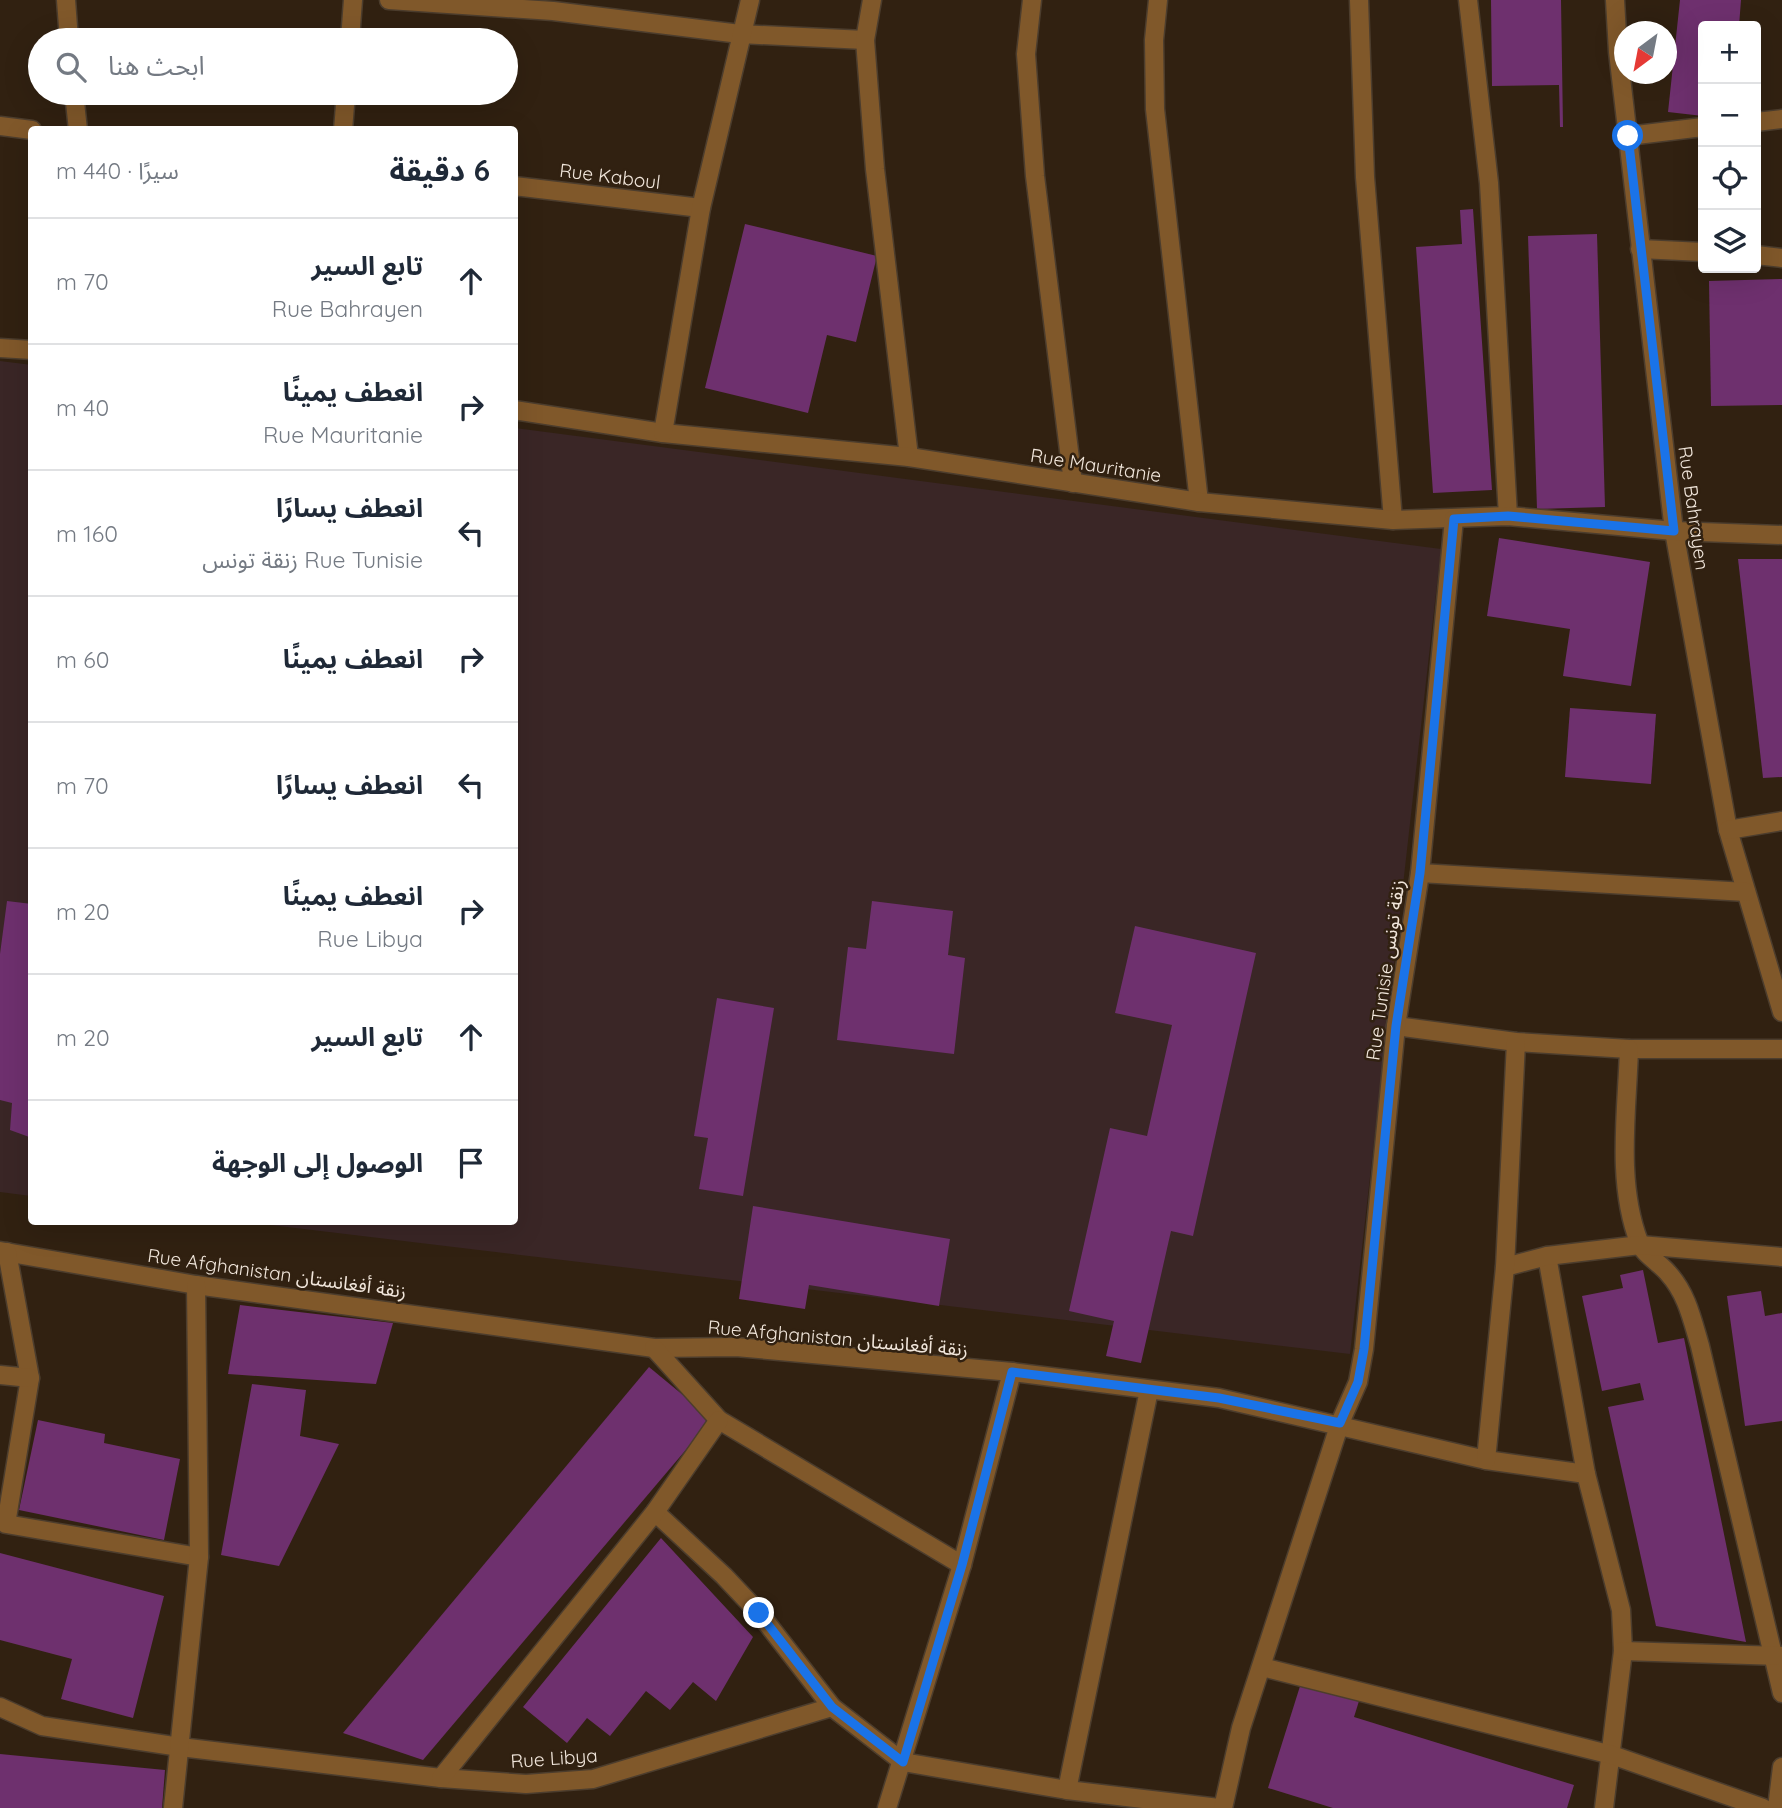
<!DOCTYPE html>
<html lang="ar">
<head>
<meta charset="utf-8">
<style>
  body { margin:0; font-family:Quicksand,"Noto Sans Arabic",sans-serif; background:#f6f6f7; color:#1f2937; direction:rtl }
  .controls { position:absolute; right:21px; top:21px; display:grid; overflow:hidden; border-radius:7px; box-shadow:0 7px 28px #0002 }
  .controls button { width:63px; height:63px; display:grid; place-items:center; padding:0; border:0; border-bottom:2px solid #e0e1e3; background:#fff; color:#1f2937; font:35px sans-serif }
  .compass { position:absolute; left:1614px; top:21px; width:63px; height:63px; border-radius:50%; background:#fff; box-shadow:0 7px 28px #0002; rotate:212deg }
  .stop { position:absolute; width:21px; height:21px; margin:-16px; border:5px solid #1a73e8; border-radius:50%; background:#fff }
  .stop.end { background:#1a73e8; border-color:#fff; box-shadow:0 2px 7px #0008 }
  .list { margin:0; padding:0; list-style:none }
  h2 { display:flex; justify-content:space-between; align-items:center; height:91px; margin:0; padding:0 28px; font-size:30px }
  h2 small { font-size:23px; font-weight:400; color:#747a83 }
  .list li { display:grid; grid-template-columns:46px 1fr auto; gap:21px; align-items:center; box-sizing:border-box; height:126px; padding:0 28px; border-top:2px solid #e0e1e3 }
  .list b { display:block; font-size:26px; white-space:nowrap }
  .list p { margin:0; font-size:23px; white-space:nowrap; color:#747a83 }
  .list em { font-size:23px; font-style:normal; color:#747a83 }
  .icon { flex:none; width:38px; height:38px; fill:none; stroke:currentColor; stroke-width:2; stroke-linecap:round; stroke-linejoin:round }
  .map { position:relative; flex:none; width:1782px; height:1808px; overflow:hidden; direction:ltr }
  .search { position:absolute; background:#fff; box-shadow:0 7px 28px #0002; left:28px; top:28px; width:490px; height:77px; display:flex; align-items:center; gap:18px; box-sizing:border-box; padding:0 24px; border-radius:38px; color:#747a83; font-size:26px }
  .panel { position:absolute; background:#fff; box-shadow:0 7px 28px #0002; left:28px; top:126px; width:490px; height:1099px; border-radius:7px; direction:rtl }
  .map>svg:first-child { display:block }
</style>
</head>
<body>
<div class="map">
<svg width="1782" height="1808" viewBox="0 0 1782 1808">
  <rect width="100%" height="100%" fill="#312111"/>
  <g fill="#3a2626">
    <path d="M0,361L32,365L31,1196L0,1192Z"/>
    <path d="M515,428L1441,549L1350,1354L245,1222H514Z"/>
  </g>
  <g fill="#6e306e">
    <path d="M1491,0H1561L1563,127H1560L1559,85L1492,86Z"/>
    <path d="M1680,0H1741L1739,26H1703V116L1668,112Z"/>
    <path d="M1473,209L1492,490L1433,493L1416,247L1462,244L1460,210Z"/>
    <path d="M745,224L877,256L856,342L827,335L808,413L705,388Z"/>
    <path d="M1597,234L1605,507L1537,509L1528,236Z"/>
    <path d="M1782,279V405L1711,406L1709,281Z"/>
    <path d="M1499,538L1650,562L1631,686L1563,676L1570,629L1487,616Z"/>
    <path d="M1738,559H1782V777L1763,778Z"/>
    <path d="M1570,708L1656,714L1651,784L1565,777Z"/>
    <path d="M7,901L32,904V1138L10,1130L12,1103L0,1100V954Z"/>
    <path d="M872,901L953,911L948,955L965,958L954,1054L837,1040L848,947L866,949Z"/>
    <path d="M1135,926L1256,953L1193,1236L1171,1231L1141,1363L1106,1356L1114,1321L1069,1311L1110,1128L1147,1136L1172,1025L1115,1013Z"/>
    <path d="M717,998L774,1008L743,1196L699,1189L708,1138L694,1136Z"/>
    <path d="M753,1206L950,1239L939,1306L809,1285L805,1309L739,1299Z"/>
    <path d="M1643,1270L1658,1343L1684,1338L1746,1642L1656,1626L1608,1407L1644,1400L1640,1383L1602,1391L1582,1296L1623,1288L1620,1275Z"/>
    <path d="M1761,1291L1765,1316L1782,1313V1421L1745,1426L1727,1296Z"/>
    <path d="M240,1305L393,1323L376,1384L228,1374Z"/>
    <path d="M649,1367L712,1419L423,1760L343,1733Z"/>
    <path d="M252,1384L306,1390L300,1436L339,1444L279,1566L221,1555Z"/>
    <path d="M38,1420L105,1434L104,1443L180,1459L164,1540L19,1510Z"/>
    <path d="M661,1538L753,1637L716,1701L693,1682L670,1710L646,1691L610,1736L587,1718L567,1743L523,1707Z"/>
    <path d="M0,1553L164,1596L133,1718L61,1699L72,1659L0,1640Z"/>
    <path d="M1301,1683L1359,1701L1354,1717L1574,1785L1567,1808H1333L1268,1788Z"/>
    <path d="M0,1754L165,1770L162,1808H0Z"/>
  </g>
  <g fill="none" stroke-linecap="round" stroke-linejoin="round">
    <g stroke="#4c3d2d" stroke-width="21">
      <g id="minor">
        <path d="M66,0L69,40"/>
        <path d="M389,0L553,11L740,34L865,40"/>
        <path d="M872,0L865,40L875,169L909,457"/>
        <path d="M1032,0L1026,54L1035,176L1073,483"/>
        <path d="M1158,0L1154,40L1155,109L1199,502"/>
        <path d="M1359,0L1365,177L1393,520"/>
        <path d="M1468,0L1489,183L1508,516"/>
        <path d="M1615,0L1618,52L1674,531L1728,830L1782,1012"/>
        <path d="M350,40L353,0"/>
        <path d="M74,93L78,130"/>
        <path d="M1756,122L1782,119"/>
        <path d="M0,126L32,130"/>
        <path d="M343,130L346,93"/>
        <path d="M1628,136L1703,127"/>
        <path d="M514,186L701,208"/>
        <path d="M1640,249L1703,252"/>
        <path d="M1756,255L1782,258"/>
        <path d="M0,348L32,350"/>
        <path d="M514,410L663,433L909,457L1199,502L1393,520L1508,516L1674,531L1782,535"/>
        <path d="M663,433L701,208L750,0"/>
        <path d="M1728,830L1782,821"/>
        <path d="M1420,873L1746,892"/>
        <path d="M1396,1026L1516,1042L1629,1049H1782"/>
        <path d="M1629,1049C1627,1112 1616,1182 1639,1242C1643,1254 1660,1263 1668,1273C1687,1294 1692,1319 1700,1346L1782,1693"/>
        <path d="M0,1251L196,1285L654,1348L736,1347L1012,1372L1219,1398L1486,1460L1586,1474"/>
        <path d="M7,1252L30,1378L6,1524L199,1557"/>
        <path d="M1547,1256L1586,1474L1621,1610L1623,1651L1604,1808"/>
        <path d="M1505,1267L1547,1256L1640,1245L1782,1257"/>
        <path d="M654,1348L719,1420L962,1565"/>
        <path d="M0,1375L30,1378"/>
        <path d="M1486,1460L1505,1267L1516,1042"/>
        <path d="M655,1512L724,1576L759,1613L832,1707L903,1762L1067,1790L1219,1808"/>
        <path d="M1623,1651L1782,1656"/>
        <path d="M1262,1667L1612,1755L1763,1808"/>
        <path d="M0,1707L42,1726L180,1747L441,1778L526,1784L593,1779L832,1707"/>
        <path d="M441,1778L655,1512L719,1420"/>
        <path d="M1067,1790L1149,1390"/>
        <path d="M173,1808L199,1557L196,1285"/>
        <path d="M887,1808L962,1565L1012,1372"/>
        <path d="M1223,1808L1241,1728L1340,1423L1358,1382L1364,1349L1396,1026L1420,873L1454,519"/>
        <path d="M1777,1808L1782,1767"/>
      </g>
    </g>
    <use href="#minor" stroke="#80582a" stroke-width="18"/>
  </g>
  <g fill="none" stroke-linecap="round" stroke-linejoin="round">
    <path stroke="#1a73e8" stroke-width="9" d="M759,1613L832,1707L903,1762L962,1565L1012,1372L1219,1398L1340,1423L1358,1382L1364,1349L1396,1026L1420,873L1454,519L1508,516L1674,531L1628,136"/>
  </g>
  <g text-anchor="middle" stroke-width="5" stroke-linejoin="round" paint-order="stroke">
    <g font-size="19" fill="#f1e6db" stroke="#312111">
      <text transform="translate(610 176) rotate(7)" y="7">Rue Kaboul</text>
      <text transform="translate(1096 465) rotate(9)" y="7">Rue Mauritanie</text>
      <text transform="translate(1694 508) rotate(82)" y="7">Rue Bahrayen</text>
      <text transform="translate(1385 970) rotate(-82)" y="7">Rue Tunisie زنقة تونس</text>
      <text transform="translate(277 1273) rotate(8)" y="7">Rue Afghanistan زنقة أفغانستان</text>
      <text transform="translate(838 1338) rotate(5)" y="7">Rue Afghanistan زنقة أفغانستان</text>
      <text transform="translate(554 1758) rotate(-4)" y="7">Rue Libya</text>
    </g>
  </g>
</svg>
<div class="controls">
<button>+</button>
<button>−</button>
<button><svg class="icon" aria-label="locate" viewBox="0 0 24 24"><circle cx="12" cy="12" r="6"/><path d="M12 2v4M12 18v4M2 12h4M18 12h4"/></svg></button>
<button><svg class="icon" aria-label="layers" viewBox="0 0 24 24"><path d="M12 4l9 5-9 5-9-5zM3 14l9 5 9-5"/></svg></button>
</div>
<svg class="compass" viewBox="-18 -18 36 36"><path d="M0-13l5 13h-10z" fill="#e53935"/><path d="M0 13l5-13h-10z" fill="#747a83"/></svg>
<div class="stop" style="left:1628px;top:136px"></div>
<div class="stop end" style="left:759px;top:1613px"></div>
<div class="search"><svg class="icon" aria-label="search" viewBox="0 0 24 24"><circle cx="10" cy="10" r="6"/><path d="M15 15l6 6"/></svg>ابحث هنا</div>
<section class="panel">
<h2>6 دقيقة<small>سيرًا · 440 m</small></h2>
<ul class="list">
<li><svg class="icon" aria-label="ahead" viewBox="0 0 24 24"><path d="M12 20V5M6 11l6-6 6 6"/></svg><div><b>تابع السير</b><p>Rue Bahrayen</p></div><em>70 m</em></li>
<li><svg class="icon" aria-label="right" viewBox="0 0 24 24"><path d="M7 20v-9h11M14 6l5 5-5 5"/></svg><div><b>انعطف يمينًا</b><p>Rue Mauritanie</p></div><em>40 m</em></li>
<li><svg class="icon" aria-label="left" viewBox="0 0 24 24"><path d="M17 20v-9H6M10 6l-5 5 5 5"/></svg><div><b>انعطف يسارًا</b><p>Rue Tunisie زنقة تونس</p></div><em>160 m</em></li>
<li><svg class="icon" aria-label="right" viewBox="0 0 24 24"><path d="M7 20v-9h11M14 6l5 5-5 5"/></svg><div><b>انعطف يمينًا</b></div><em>60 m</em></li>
<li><svg class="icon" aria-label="left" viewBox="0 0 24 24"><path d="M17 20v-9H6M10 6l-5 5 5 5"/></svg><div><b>انعطف يسارًا</b></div><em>70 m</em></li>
<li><svg class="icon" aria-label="right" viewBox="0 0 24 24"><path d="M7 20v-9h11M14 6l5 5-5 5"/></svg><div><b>انعطف يمينًا</b><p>Rue Libya</p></div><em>20 m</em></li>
<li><svg class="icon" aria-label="ahead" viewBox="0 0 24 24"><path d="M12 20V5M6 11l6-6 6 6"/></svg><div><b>تابع السير</b></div><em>20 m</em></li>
<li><svg class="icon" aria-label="arrive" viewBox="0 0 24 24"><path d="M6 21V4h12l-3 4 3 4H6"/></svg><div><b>الوصول إلى الوجهة</b></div></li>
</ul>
</section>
</div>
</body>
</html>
